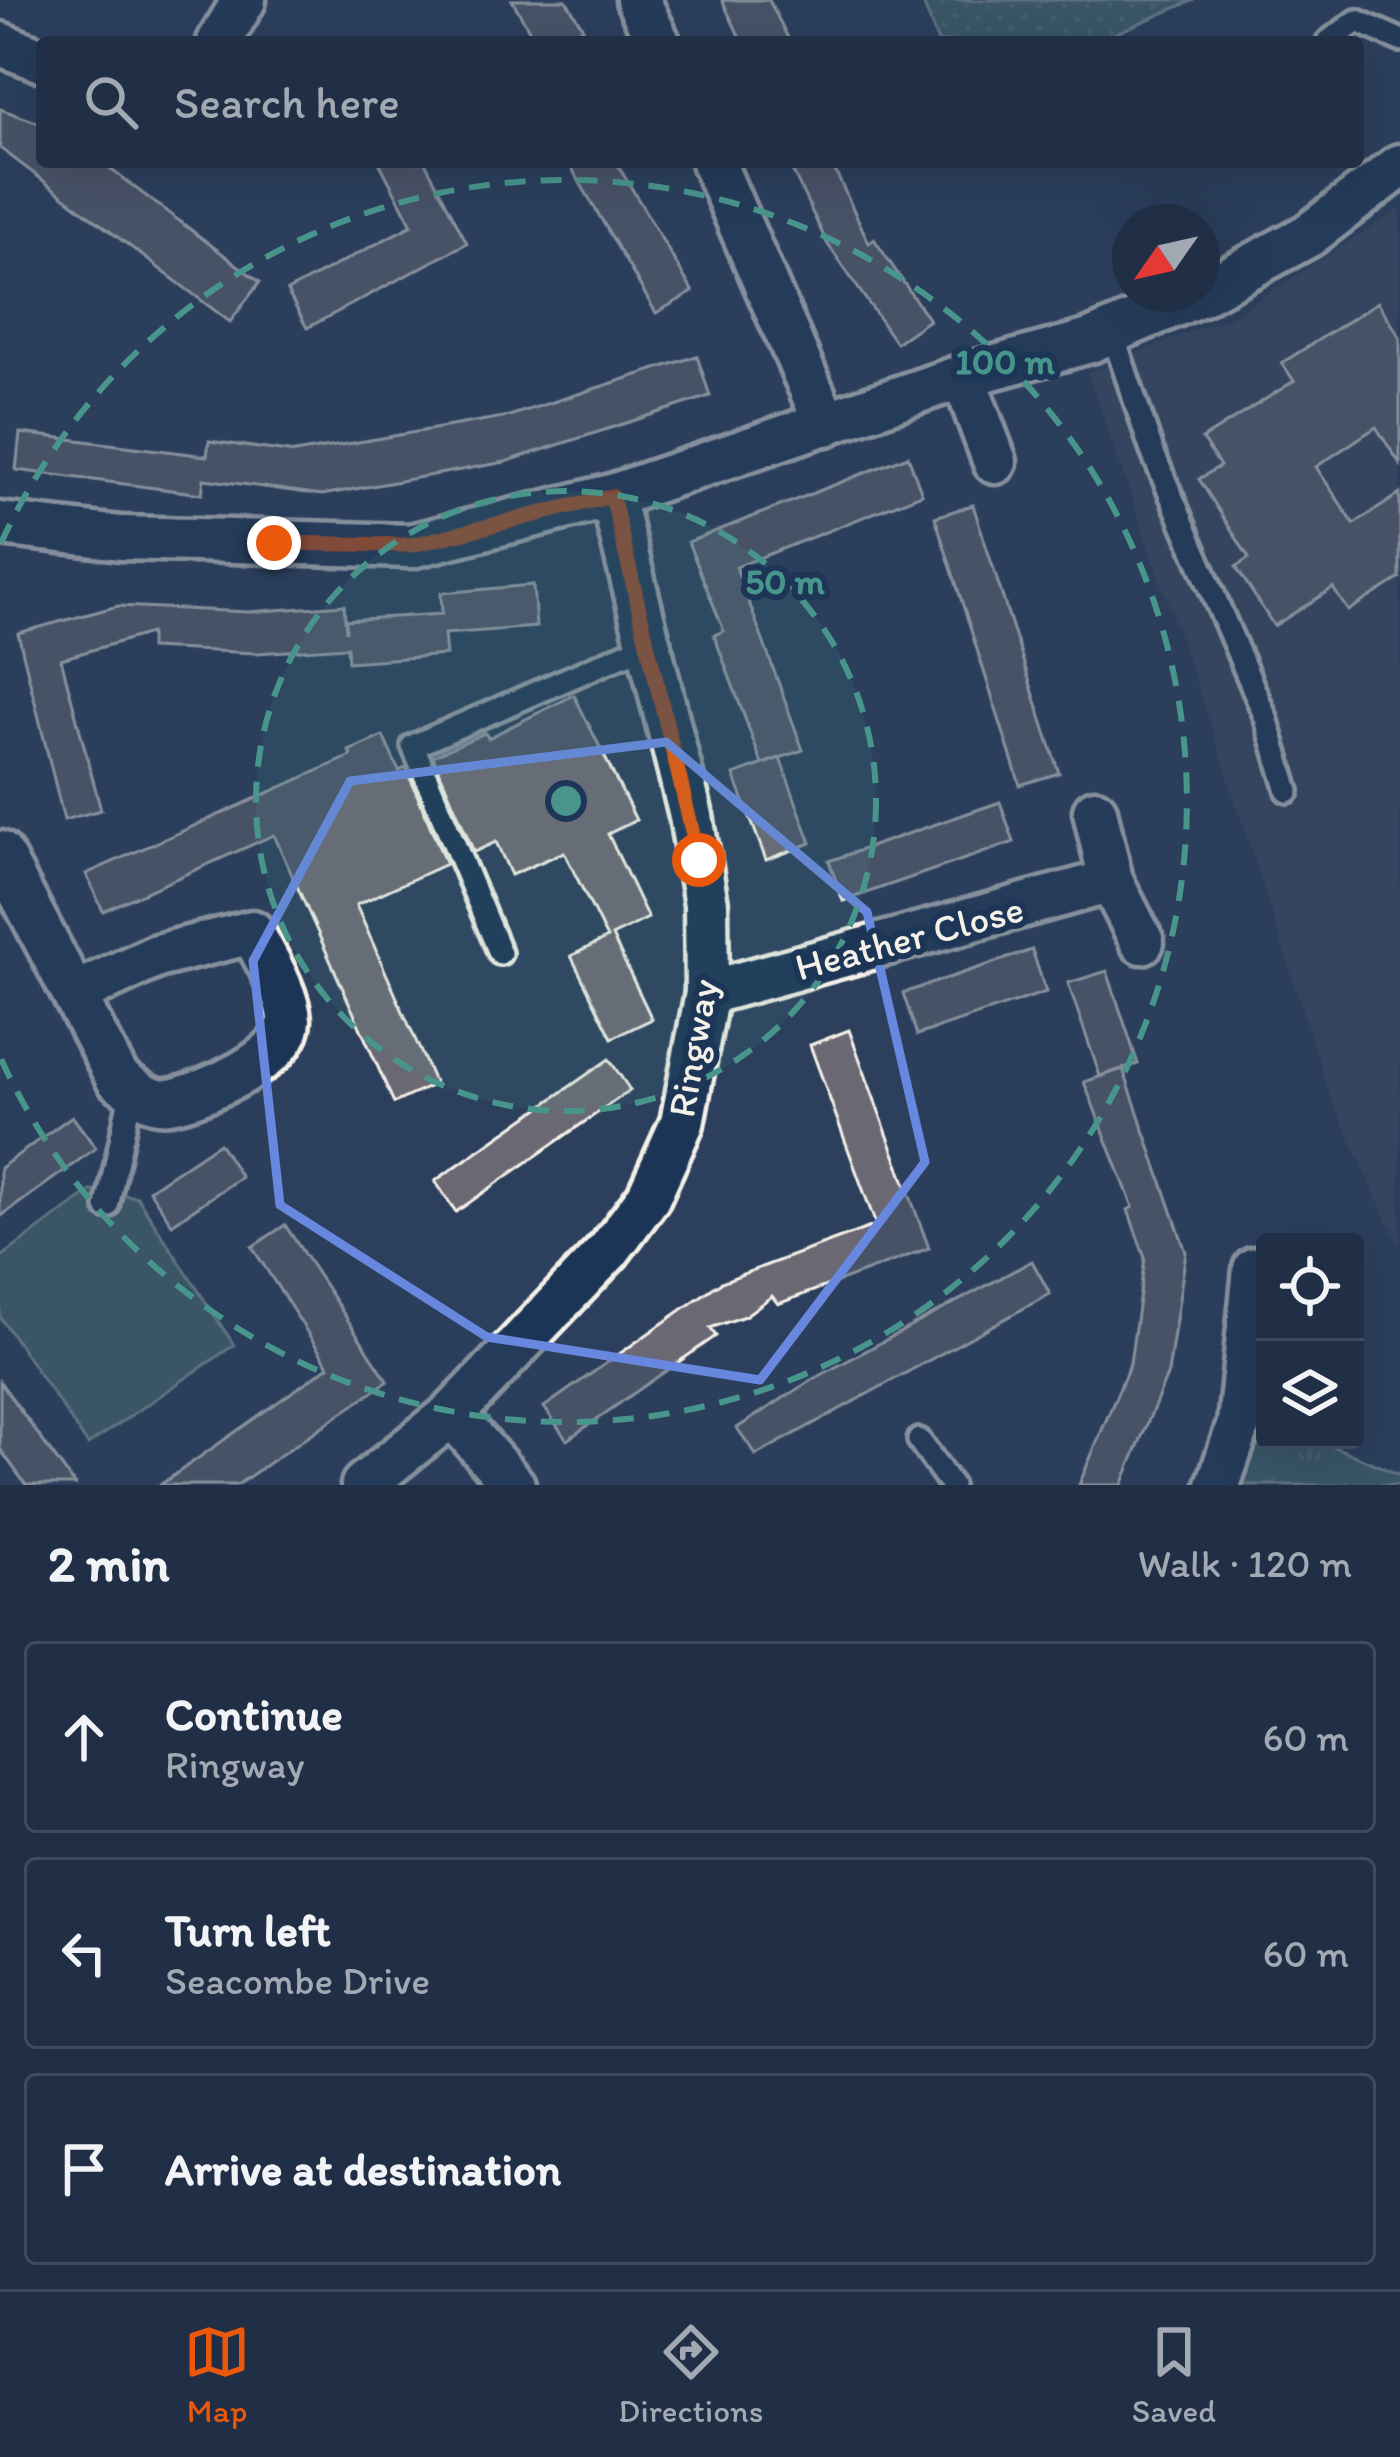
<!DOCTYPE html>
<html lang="en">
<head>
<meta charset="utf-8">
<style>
  body { margin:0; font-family:Itim,sans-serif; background:#2d3b51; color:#f1f3f6 }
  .controls { position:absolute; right:36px; bottom:36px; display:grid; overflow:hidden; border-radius:12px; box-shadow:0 12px 48px #0002 }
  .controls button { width:108px; height:108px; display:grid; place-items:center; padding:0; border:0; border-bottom:3px solid #3e4a5f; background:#212f46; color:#f1f3f6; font:60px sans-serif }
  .compass { position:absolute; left:1112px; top:204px; width:108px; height:108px; border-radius:50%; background:#212f46; box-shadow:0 12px 48px #0002; rotate:236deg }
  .stop { position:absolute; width:36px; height:36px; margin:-27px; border:9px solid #ea580c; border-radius:50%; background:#fff }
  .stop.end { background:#ea580c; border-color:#fff; box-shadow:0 3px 12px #0008 }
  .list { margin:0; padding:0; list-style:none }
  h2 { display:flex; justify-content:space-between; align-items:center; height:156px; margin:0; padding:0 48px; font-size:51px }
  h2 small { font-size:39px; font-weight:400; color:#a2a9b3 }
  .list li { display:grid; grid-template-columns:78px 1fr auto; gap:36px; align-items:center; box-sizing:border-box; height:192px; margin:0 24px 24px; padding:0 24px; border:3px solid #3e4a5f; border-radius:12px }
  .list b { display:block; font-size:45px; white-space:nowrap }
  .list p { margin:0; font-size:39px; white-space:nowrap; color:#a2a9b3 }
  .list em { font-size:39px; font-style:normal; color:#a2a9b3 }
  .icon { flex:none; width:66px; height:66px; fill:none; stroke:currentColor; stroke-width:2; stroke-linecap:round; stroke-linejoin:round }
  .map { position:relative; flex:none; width:1400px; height:1485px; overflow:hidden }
  .search { position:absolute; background:#212f46; box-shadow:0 12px 48px #0002; left:36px; right:36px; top:36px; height:132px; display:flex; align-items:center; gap:30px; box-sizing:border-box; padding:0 42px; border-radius:12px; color:#a2a9b3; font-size:45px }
  .sheet { height:804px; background:#212f46 }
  nav { display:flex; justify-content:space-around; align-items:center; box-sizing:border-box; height:168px; border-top:3px solid #3e4a5f; background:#212f46; font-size:33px; color:#a2a9b3 }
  nav a { display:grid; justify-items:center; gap:6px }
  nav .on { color:#ea580c }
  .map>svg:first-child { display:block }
</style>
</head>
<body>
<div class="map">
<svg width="1400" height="1485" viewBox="0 0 1400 1485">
  <defs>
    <pattern id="grass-tufts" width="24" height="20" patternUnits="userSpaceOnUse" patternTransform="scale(3)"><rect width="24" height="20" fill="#4a6f72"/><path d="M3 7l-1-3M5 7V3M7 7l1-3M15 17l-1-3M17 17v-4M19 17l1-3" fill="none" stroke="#658486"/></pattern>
    <pattern id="park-dots" width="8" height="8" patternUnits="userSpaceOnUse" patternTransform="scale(3)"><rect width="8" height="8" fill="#4a6f72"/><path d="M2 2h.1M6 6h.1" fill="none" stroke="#658486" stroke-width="1.8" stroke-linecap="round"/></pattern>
  </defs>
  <rect width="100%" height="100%" fill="#2c3f5d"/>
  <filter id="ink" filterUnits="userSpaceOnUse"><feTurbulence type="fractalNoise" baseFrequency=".00833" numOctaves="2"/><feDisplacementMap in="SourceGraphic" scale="24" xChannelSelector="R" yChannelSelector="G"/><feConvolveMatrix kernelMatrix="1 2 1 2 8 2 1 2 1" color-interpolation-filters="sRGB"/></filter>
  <g filter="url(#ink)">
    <path fill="#3f4b64" d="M1400,209V1248L1330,1095L1216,740L1088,372L1236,314Z"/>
    <path fill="url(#grass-tufts)" stroke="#9fb0ad" stroke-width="3" d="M1267,1440H1319L1400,1475V1485H1240L1256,1446Z"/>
    <path fill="url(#park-dots)" stroke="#9fb0ad" stroke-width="3" d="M922,0H1194L1095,42H938Z"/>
    <path fill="#4a6f72" stroke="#9fb0ad" stroke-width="3" d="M91,1191L137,1197L234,1345L88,1445L0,1317V1258Z"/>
    <g fill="#6a6873" stroke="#f4f1e8" stroke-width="3">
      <path d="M512,0H566L583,28L559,42H536Z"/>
      <path d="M722,0H769L790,42H742Z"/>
      <path d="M0,109L42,124V162H101L260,282L230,322L0,148Z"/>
      <path d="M379,162H425L467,243L307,328L287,291L412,225Z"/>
      <path d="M568,162H616L693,292L656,313Z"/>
      <path d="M788,162H831L869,243L874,239L929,320L896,343L827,243Z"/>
      <path d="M1378,302L1400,337V464L1376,427L1316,467L1354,524L1400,494V578L1348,611L1333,588L1274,626L1236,567L1249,558L1199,479L1220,466L1202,439L1294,381L1282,363Z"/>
      <path d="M697,356L710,396L505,462L322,495L204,479L202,494L16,470L20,433L207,456L209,441L295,453L509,416Z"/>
      <path d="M908,456L922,494L736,567L803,750L762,764L714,635L724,631L688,542Z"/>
      <path d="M973,505L1059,773L1020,785L935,517Z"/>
      <path d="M533,585L536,627L444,634L446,655L348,662L347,647L257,653L150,648V633L61,659L101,810L64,820L18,633L118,606L248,612L344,605L346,632V620L442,614L441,593Z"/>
      <path d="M574,695L636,820L608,834L648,918L612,936L652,1019L612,1038L571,956L607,938L564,852L511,875L496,842L474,852L433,756L485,733L488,738Z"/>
      <path d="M383,736L399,771L406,768L446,864L356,905L435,1084L394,1103L274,835L103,911L86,874L351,756L349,751Z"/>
      <path d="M780,758L811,843L766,860L734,775Z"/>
      <path d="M1000,802L1014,842L843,901L829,861Z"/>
      <path d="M1032,950L1046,992L917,1035L903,993Z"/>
      <path d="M1107,971L1138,1064L1100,1076L1068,983Z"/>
      <path d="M849,1030L929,1248L778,1304L772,1296L745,1316L710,1328L716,1336L567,1440L544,1407L721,1282L876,1225L810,1045Z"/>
      <path d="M609,1059L630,1090L456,1212L435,1181Z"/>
      <path d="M1123,1069L1186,1252L1168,1373L1122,1485H1079L1130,1363L1145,1258L1128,1210L1133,1207L1084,1082Z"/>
      <path d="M72,1116L96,1148L0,1217V1168Z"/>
      <path d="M219,1143L241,1177L172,1224L149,1190Z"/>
      <path d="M285,1225L388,1381L237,1485H160L329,1366L252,1247Z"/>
      <path d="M1032,1261L1050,1294L756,1455L737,1428L810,1381Z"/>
      <path d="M0,1382L56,1459L75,1485H26L0,1449Z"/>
    </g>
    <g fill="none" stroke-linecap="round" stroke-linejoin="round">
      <g stroke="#f4f1e8" stroke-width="30">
        <g id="lane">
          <path d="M1328,42L1357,21L1400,40"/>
          <path d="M1112,332L1152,451L1266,718L1288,791"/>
          <path d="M500,953L413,746L648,644"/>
          <path d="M107,1207L132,1089"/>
          <path d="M919,1440L951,1485"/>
        </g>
      </g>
      <g stroke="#f4f1e8" stroke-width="51">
        <g id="street">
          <path d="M638,0L658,42"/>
          <path d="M219,42L244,0"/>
          <path d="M0,44L42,60"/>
          <path d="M713,162L826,424"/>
          <path d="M1202,293L1309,235L1400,166"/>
          <path d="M963,376L995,462"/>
          <path d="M0,524L121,538L411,546L612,496L963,376L1090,341L1201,294"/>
          <path d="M0,853L118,1079C133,1089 150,1104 169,1101C202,1096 289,1058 289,1020C288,993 264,956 252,932L157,956L77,993"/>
          <path d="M1111,881L1142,942"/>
          <path d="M707,993L1111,881L1095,811"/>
          <path d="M452,1414L513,1485"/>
          <path d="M363,1485L452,1414L609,1250L648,1198L682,1123L707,993L706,904L691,816L612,496"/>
          <path d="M1218,1485L1239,1424L1255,1269"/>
        </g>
      </g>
      <use href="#lane" stroke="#1d3557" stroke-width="21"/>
      <use href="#street" stroke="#1d3557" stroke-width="42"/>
    </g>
  </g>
  <g fill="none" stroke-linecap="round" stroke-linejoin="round" filter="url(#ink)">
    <path stroke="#ea580c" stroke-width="15" d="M274,543L412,545L612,496L699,860"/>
  </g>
  <path d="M0 0H1400V1485H0ZM666,742L867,912L925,1162L760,1380L487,1337L280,1205L253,961L350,781Z" fill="#2c3f5d" fill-opacity=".55" fill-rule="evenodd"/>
  <path fill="none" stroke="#6887de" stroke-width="9" stroke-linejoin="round" d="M666,742L867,912L925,1162L760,1380L487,1337L280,1205L253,961L350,781Z"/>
  <circle cx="566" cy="801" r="310" fill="#48958c" fill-opacity=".12"/>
  <g fill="none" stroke="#48958c" stroke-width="6" stroke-dasharray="21 15">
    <circle cx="566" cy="801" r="310"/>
    <path d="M1 543A621 621 0 1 1 1 1059"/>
  </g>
  <g text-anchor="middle" stroke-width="12" stroke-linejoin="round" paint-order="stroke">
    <g font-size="39" fill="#f4f1e8" stroke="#1d3557">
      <text transform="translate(909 937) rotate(-15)" y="14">Heather Close</text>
      <text transform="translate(692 1048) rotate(-80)" y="14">Ringway</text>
    </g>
  </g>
  <circle cx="566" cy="801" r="18" fill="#48958c" stroke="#1d3557" stroke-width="6"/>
  <g font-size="36" text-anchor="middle" font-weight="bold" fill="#48958c" stroke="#1d3557" stroke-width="12" stroke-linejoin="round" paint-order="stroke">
    <text x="1005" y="374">100 m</text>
    <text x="785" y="594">50 m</text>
  </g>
</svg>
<div class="controls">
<button><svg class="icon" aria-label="locate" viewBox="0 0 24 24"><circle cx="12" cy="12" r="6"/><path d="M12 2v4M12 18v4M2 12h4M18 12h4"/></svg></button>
<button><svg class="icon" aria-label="layers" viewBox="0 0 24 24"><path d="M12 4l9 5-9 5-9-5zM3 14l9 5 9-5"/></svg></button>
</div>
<svg class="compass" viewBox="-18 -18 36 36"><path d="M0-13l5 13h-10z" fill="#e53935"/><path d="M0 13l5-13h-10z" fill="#a2a9b3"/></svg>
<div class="stop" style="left:699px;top:860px"></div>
<div class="stop end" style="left:274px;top:543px"></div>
<div class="search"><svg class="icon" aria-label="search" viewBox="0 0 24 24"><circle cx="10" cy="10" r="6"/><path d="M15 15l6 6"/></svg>Search here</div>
</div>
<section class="sheet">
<h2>2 min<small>Walk · 120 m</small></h2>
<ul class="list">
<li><svg class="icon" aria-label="ahead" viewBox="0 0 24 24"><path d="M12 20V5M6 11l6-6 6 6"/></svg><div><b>Continue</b><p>Ringway</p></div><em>60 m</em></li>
<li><svg class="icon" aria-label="left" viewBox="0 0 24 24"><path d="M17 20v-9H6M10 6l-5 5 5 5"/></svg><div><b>Turn left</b><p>Seacombe Drive</p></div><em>60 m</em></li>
<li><svg class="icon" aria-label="arrive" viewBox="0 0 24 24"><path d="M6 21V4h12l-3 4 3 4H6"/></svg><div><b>Arrive at destination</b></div></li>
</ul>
</section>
<nav>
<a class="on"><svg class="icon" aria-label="map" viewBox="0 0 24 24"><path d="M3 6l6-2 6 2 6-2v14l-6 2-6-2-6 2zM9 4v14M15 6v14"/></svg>Map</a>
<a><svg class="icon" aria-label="directions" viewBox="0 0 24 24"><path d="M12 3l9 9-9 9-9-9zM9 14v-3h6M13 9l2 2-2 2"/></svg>Directions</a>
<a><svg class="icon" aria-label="saved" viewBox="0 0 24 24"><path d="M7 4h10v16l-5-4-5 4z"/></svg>Saved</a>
</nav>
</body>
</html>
